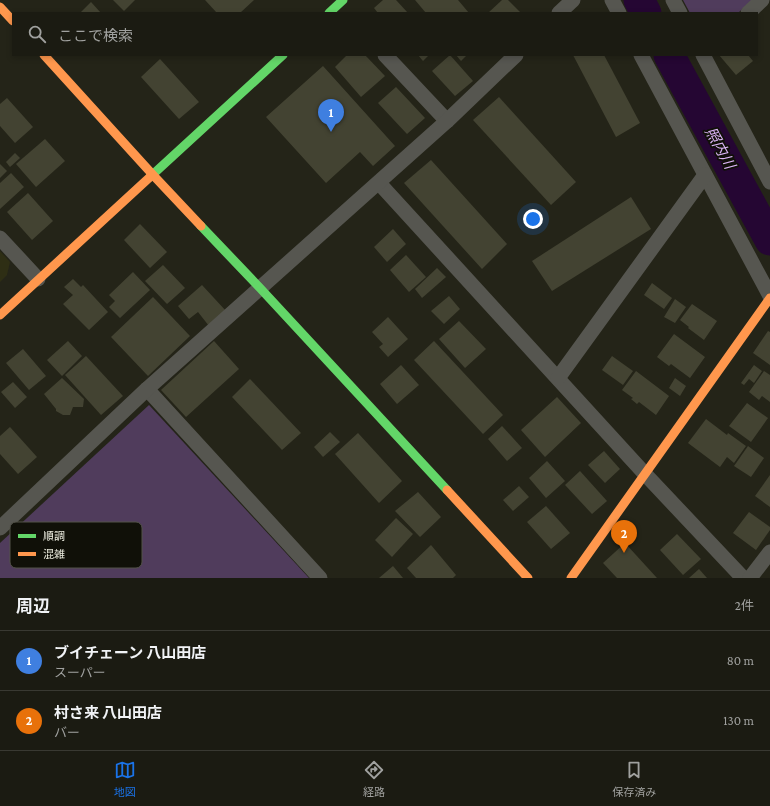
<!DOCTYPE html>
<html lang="ja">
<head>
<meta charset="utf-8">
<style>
  body { margin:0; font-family:"Crimson Pro","Noto Sans JP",serif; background:#24241b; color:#f1f3f6 }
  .you { position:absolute; left:533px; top:219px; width:14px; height:14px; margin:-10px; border:3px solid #fff; border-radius:50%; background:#1a73e8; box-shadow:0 0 0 6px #1a73e833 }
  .badge { display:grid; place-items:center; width:26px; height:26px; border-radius:50%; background:#1a73e8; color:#fff; font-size:13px; font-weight:700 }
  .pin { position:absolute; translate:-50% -33px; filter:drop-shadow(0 1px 2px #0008) }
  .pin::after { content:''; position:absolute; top:21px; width:14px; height:12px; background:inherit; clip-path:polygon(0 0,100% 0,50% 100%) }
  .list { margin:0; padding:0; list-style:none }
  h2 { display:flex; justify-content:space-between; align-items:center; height:52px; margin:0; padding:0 16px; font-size:17px }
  h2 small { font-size:13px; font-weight:400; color:#a0a19f }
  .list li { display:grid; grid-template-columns:26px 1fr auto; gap:12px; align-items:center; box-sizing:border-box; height:60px; padding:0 16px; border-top:1px solid #393932 }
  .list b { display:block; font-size:15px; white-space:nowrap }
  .list p { margin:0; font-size:13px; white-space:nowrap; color:#a0a19f }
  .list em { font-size:13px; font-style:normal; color:#a0a19f }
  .icon { flex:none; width:22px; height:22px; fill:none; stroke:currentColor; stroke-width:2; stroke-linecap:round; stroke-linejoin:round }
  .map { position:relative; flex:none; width:770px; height:578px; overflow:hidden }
  .search { position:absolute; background:#1b1b12; box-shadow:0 2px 6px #0003; left:12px; right:12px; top:12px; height:44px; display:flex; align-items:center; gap:10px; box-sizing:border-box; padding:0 14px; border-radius:0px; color:#a0a19f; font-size:15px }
  .sheet { height:172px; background:#1b1b12 }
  nav { display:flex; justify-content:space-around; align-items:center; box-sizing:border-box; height:56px; border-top:1px solid #393932; background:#1b1b12; font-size:11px; color:#a0a19f }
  nav a { display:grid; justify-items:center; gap:2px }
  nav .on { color:#1a73e8 }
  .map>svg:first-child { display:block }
</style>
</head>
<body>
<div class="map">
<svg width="770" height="578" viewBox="0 0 770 578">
  <rect width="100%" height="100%" fill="#242418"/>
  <path fill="#2e2e14" d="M0,251L10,262L7,275L0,282Z"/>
  <g fill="#503c5c">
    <path d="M683,0H752L738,13H690Z"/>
    <path d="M149,405L309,578H0V543Z"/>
  </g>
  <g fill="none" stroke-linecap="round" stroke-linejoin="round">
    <g stroke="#250633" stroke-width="31">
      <path d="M639,0L646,13"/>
      <path d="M669,55L770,240"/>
    </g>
  </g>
  <g fill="#434332">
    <path d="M113,0H135L124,11Z"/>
    <path d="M205,0H254L240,13H217Z"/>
    <path d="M383,0H396L408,13H378L374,8Z"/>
    <path d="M415,0H458L469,13H426Z"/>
    <path d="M502,0H508L521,13H488Z"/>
    <path d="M91,2L101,13H80Z"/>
    <path d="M347,55H365L385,76L361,97L335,67Z"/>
    <path d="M418,55H429L423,61Z"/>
    <path d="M450,55L473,81L455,96L432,71Z"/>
    <path d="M456,55H467L461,61Z"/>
    <path d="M573,55H604L640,123L616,137Z"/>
    <path d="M719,55H748L753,61L736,75Z"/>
    <path d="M160,59L199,102L179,119L141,77Z"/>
    <path d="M323,66L395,146L373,166L360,152L326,183L266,117Z"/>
    <path d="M396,87L425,118L407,134L378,103Z"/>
    <path d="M499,97L576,182L551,205L473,120Z"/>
    <path d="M7,98L33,127L15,143L0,126V104Z"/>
    <path d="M45,139L65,161L36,187L16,164Z"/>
    <path d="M15,153L20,158L10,167L6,162Z"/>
    <path d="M431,160L507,244L482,269L404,183Z"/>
    <path d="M0,164L7,171L0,178Z"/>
    <path d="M11,173L24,187L0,209V183Z"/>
    <path d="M28,193L53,221L32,240L7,212Z"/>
    <path d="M631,197L651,229L552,291L532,261Z"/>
    <path d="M140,224L167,252L150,268L124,240Z"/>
    <path d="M393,229L406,244L387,262L374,247Z"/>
    <path d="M406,255L426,277L409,292L390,270Z"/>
    <path d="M163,265L185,288L167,304L145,281Z"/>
    <path d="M437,268L446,277L422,298L415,289Z"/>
    <path d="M133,272L150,290L120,318L109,307L115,301L109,295Z"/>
    <path d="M73,279L81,287L83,285L108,312L89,330L63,304L73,295L64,287Z"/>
    <path d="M652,283L672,298L664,309L644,295Z"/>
    <path d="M202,285L226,311L209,326L198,312L189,319L178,306Z"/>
    <path d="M449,296L460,309L444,324L431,311Z"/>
    <path d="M153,297L190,336L148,376L111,337Z"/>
    <path d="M675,299L686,307L675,323L664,317Z"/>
    <path d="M692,304L717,321L704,340L688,328L689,327L680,320Z"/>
    <path d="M388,317L408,339L388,357L379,347L383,344L372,332Z"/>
    <path d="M459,321L486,349L465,368L439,339Z"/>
    <path d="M768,331L770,332V365L753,353Z"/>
    <path d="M674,334L705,357L690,378L671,364L669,366L657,357Z"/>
    <path d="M68,341L82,356L62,376L47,360Z"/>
    <path d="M214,341L239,369L186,417L161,390Z"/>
    <path d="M434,341L503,415L483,434L414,360Z"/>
    <path d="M23,349L46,376L29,390L6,363Z"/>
    <path d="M86,356L123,396L101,415L65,375Z"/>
    <path d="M612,356L633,371L623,385L602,370Z"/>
    <path d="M401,365L419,385L397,404L380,384Z"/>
    <path d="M754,365L762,371L754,383L749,379L744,385L741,383Z"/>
    <path d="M636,371L669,396L656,415L639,402L637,404L631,399L633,398L622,390Z"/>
    <path d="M764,371L770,375V402L762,396L759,400L749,392Z"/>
    <path d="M62,378L84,399L83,407H73L70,415H63L56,411V409L44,394Z"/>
    <path d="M675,378L686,386L680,396L669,388Z"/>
    <path d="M250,379L301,433L282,450L232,397Z"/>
    <path d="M13,382L27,397L15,408L1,392Z"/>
    <path d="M557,397L581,423L545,457L521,430Z"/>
    <path d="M747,403L768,418L751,442L729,426Z"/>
    <path d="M706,419L727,435L728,433L746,446L734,463L727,457L720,467L688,443Z"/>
    <path d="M502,426L522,448L507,461L488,439Z"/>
    <path d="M10,427L37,457L18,474L0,454V436Z"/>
    <path d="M330,432L340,442L323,457L314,447Z"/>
    <path d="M358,433L402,481L379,503L335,454Z"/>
    <path d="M748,446L764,458L751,477L734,466Z"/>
    <path d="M604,451L620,469L605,483L588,465Z"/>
    <path d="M547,461L565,481L546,498L529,478Z"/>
    <path d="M580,471L607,501L592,514L565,485Z"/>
    <path d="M770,475V507L755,496Z"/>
    <path d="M519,486L529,497L513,511L503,500Z"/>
    <path d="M418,492L441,517L420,537L395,511Z"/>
    <path d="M546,506L570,533L551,549L527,522Z"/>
    <path d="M749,512L770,527V530L756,550L733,533Z"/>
    <path d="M396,518L413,534L392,557L375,540Z"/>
    <path d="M677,534L701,559L683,575L660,550Z"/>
    <path d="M625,543L657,578H617L603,563Z"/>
    <path d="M431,545L456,575L453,578H416L407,568Z"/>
    <path d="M393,566L403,578H379Z"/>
    <path d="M699,569L707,578H689Z"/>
  </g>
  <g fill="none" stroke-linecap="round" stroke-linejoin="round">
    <g stroke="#565650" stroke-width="15">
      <path d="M612,0L619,13"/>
      <path d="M673,0L680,13"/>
      <path d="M559,13L573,0"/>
      <path d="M748,13L762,0"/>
      <path d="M385,55L447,121"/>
      <path d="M641,55L770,296"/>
      <path d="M703,55L770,182"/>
      <path d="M379,183L645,474L743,578"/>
      <path d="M0,238L38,279"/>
      <path d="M558,378L705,175"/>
      <path d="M147,389L320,578"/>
      <path d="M0,528L147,389L447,121L516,55"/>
      <path d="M750,578L770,552"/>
    </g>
    <g stroke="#63d668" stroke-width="9">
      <path d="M329,13L343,0"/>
      <path d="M150,177L283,55"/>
      <path d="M201,226L260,288L447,490"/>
    </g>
    <g stroke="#ff974d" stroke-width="9">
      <path d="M0,7L13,21"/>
      <path d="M44,55L153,175L201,226"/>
      <path d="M0,315L150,177"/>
      <path d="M447,490L528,578"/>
      <path d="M571,578L770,298"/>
    </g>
  </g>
  <g text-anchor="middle" stroke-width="3.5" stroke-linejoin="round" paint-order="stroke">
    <g font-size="15" font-style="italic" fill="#dbb4f6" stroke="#101008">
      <text transform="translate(720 148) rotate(61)" y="5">照内川</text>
    </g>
  </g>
  <rect x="10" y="522" width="132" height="46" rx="6" fill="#101008" stroke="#525248" stroke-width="1"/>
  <rect x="18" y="534" width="18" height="4" fill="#63d668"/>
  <rect x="18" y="552" width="18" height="4" fill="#ff974d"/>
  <g font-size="11" fill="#ebebde">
    <text x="43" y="540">順調</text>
    <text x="43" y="558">混雑</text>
  </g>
</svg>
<div class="you"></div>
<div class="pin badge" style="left:331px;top:132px;background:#3f7fe0">1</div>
<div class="pin badge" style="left:624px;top:553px;background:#e8710a">2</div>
<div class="search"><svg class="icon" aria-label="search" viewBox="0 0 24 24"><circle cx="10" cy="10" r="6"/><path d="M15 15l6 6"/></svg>ここで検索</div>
</div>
<section class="sheet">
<h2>周辺<small>2件</small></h2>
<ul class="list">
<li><span class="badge" style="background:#3f7fe0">1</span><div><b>ブイチェーン 八山田店</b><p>スーパー</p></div><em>80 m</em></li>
<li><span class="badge" style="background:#e8710a">2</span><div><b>村さ来 八山田店</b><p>バー</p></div><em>130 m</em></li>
</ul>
</section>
<nav>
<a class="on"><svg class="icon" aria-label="map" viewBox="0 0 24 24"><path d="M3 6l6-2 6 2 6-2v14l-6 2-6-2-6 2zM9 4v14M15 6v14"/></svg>地図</a>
<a><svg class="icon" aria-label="directions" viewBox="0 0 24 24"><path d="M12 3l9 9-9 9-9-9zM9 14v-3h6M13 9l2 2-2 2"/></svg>経路</a>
<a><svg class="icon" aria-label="saved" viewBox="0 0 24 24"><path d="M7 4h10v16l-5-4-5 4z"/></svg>保存済み</a>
</nav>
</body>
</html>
